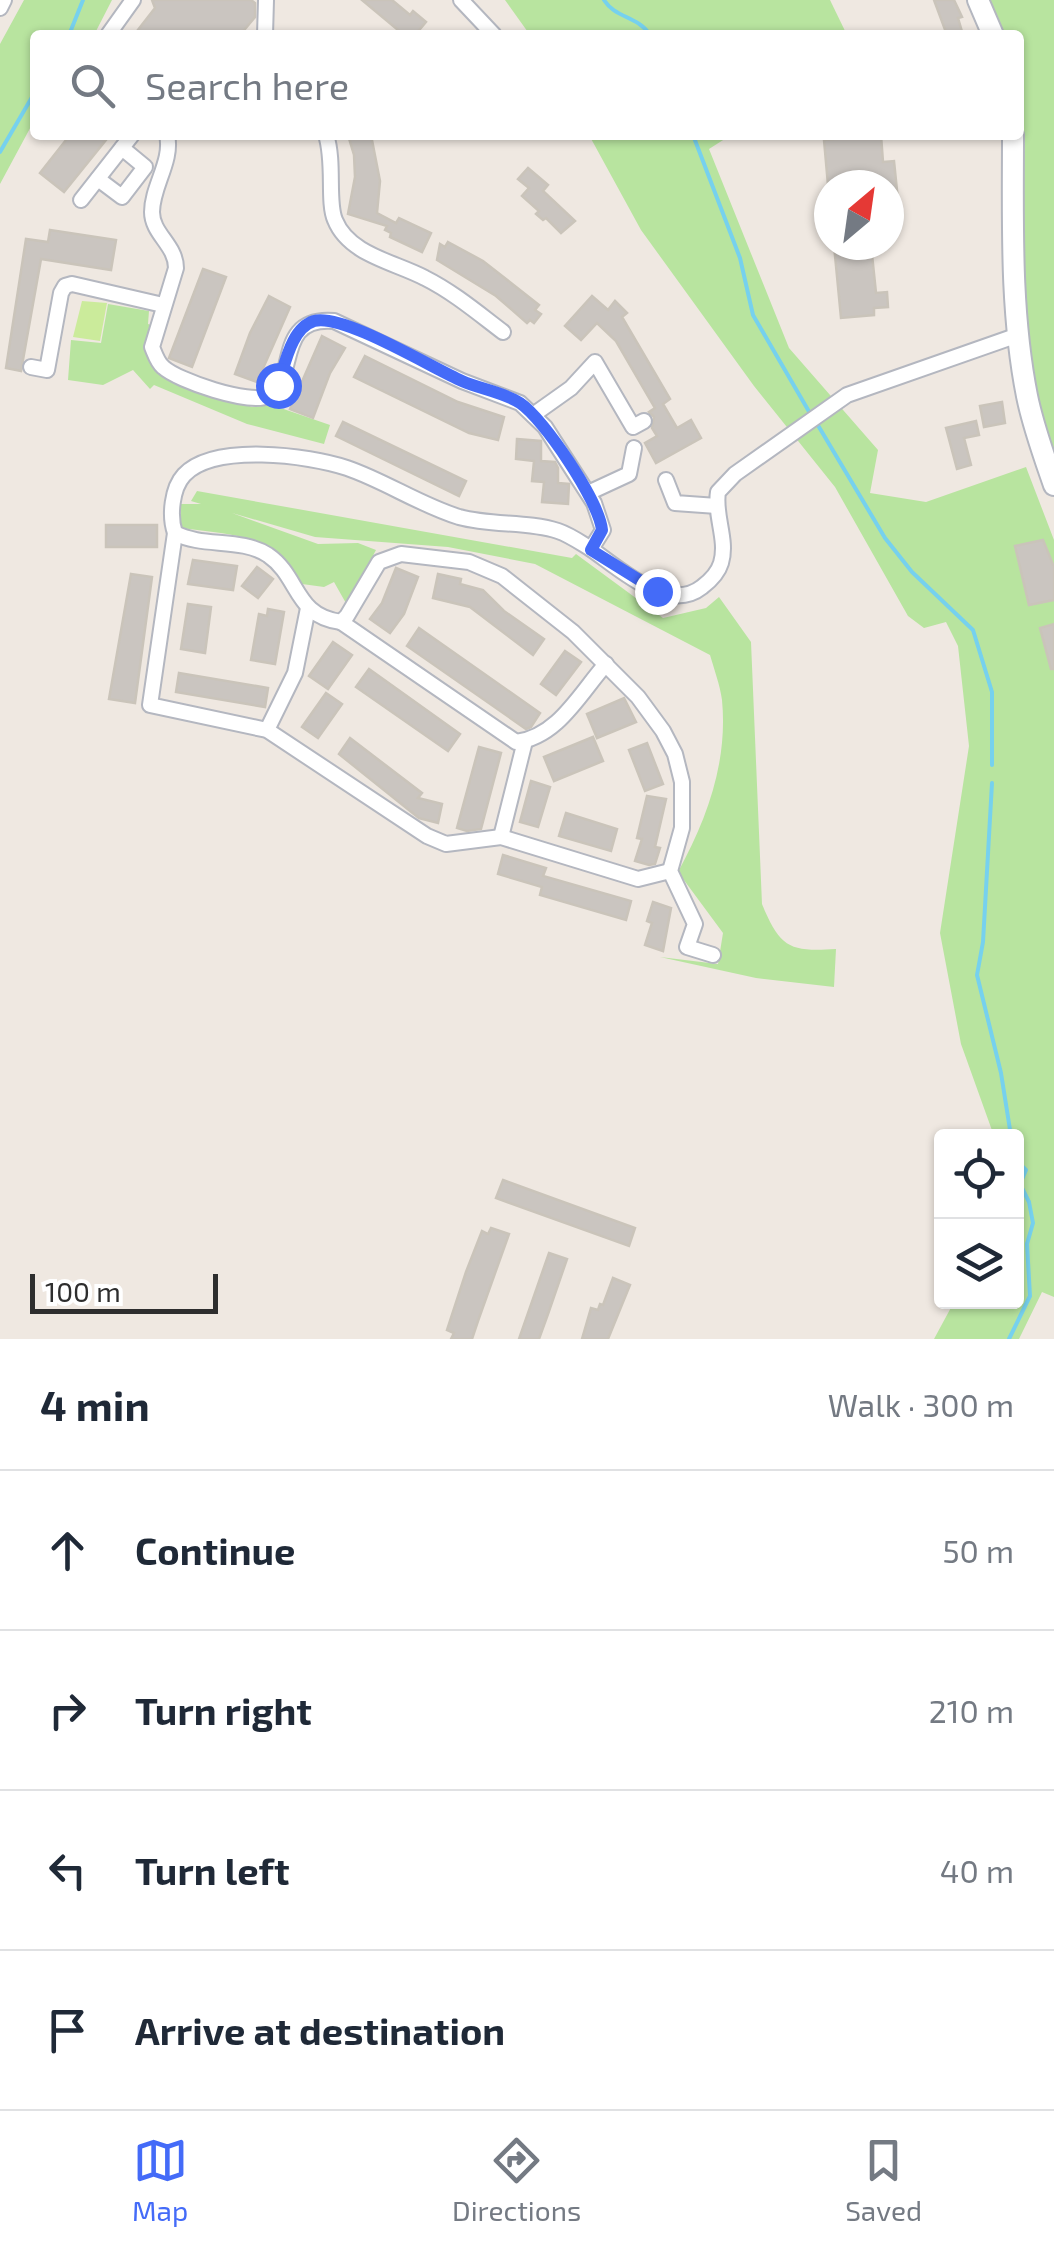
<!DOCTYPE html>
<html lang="en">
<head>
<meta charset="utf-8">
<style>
  body { margin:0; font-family:"Exo 2",sans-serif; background:#f2f2f3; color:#1f2937 }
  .controls { position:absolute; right:30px; bottom:30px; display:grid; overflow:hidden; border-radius:10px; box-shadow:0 2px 8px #0004 }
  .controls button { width:90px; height:90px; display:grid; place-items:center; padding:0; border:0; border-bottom:2px solid #e0e1e3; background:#fff; color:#1f2937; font:50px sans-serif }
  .compass { position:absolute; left:814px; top:170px; width:90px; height:90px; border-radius:50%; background:#fff; box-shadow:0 2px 8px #0004; rotate:29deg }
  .scale { position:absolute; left:30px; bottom:25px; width:188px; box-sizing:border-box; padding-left:10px; border:5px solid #2e2e2e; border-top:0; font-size:28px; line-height:35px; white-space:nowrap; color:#2e2e2e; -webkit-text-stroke:8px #fff; paint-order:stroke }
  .stop { position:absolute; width:30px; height:30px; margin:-22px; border:8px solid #446bf8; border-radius:50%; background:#fff }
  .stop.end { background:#446bf8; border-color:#fff; box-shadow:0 2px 10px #0008 }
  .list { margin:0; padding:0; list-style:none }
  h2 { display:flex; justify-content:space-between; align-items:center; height:130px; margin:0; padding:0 40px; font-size:42px }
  h2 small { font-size:32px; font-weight:400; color:#747a83 }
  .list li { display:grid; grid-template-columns:65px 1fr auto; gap:30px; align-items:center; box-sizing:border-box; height:160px; padding:0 40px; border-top:2px solid #e0e1e3 }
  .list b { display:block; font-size:38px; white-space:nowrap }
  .list em { font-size:32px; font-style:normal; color:#747a83 }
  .icon { flex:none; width:55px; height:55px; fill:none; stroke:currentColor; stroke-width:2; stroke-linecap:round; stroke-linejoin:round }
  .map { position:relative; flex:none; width:1054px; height:1339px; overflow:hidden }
  .search { position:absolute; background:#fff; box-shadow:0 2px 8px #0004; left:30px; right:30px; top:30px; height:110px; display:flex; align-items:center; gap:25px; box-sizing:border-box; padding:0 35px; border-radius:10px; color:#747a83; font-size:38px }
  .sheet { height:770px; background:#fff }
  nav { display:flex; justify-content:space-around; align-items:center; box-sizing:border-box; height:140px; border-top:2px solid #e0e1e3; background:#fff; font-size:28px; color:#747a83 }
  nav a { display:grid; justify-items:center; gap:5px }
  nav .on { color:#446bf8 }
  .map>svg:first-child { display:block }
</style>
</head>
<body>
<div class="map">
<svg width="1054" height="1339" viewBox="0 0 1054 1339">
  <rect width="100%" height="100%" fill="#efe8e1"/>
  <g fill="#b8e49f">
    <path d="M24,0H112L94,35H35V119L0,184V44Z"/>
    <path d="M505,0H830L847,35H530Z"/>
    <path d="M987,0H1054V460L1037,394L1026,323L1019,35H1001Z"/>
    <path d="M589,135H731L709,149L789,348L878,450L870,493L926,502L1026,467L1054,540V1297L1042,1292L1019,1339H934L954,1302H1016V1136H994L961,1044L940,933L969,746L958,646L946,622L924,628L908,616L835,487L754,386L641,230Z"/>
    <path d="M108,304L149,311L148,324L151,325L146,353L153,367L252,407L272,405L330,425L324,444L247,424L154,385L150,389L133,370L103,385L68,380L71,340L101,343Z"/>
    <path d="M197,491L572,558L576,554L663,618L706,608L719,597L751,642L762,904C780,948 790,952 836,949L834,987L756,978L660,957L718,964L723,933L678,872C707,819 728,762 722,700C720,685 714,669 710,655L535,564L448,547L315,537L232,513L318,544L358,543L376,550L347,605L334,582L324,587L302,584C275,533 232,535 181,528V504H201L191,501Z"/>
  </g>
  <path fill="#cbeb9b" d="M82,301L107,303L100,341L73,337Z"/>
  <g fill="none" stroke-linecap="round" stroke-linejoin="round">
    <g stroke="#76d1ee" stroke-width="4">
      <path d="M604,0C615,18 638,16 650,35"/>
      <path d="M69,35L83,0"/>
      <path d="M693,135L740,258L753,315L811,415"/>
      <path d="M0,152L35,92"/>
      <path d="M816,422L885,538L912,572L973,630L992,692V765"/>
      <path d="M992,783L983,942L977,975L1001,1073L1011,1136"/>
      <path d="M1009,1339L1030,1296L1027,1244L1033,1223L1029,1202L1020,1184L1026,1170L1016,1160"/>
    </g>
  </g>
  <g fill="#cac5c0" stroke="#cac4ba" stroke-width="2.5">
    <path d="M152,0H251L255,3V17L240,35H134L155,8Z"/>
    <path d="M362,0H392L410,15L413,11L426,22L415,35H404Z"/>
    <path d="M934,0H954L962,17L958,18L963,35H947Z"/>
    <path d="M70,135H110L64,192L40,173Z"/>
    <path d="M348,135H371L380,181L377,213L396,223L399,218L431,233L422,252L390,237L391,233L385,230L387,226L348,214L355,177L354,155Z"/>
    <path d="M881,135L883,162L894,161L899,210L889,211V185H828L824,140Z"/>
    <path d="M528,168L548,185L543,191L575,221L561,233L546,218L543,220L536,214L539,211L522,196L529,188L518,179Z"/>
    <path d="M50,230L116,240L111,270L41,259L21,371L6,368L26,239L48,242Z"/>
    <path d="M448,242L483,261L539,305L535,310L541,314L534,323L530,320L527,323L496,296L437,260L440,244L445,247Z"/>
    <path d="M834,245H871L876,293L887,292L888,307L874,308V315L841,318Z"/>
    <path d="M203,269L226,277L192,367L169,358Z"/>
    <path d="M269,296L290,307L257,382L235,374L250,333Z"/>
    <path d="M592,296L608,310L615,301L627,313L622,317L670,399L663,404L677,428L691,420L701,438L656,463L645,443L657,436L652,428L654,417L649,412L655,408L616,341L597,323L581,340L565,326Z"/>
    <path d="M322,336L345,348L330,373L313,418L290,409Z"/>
    <path d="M365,356L458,402L504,417L498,440L469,433L354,377Z"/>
    <path d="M1002,402L1005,423L984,427L980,406Z"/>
    <path d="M976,421L979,435L964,438L971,465L957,469L946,428Z"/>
    <path d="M343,422L466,481L459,496L336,436Z"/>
    <path d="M517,439L541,441V461L555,462L558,468V483L569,484L568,504L542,502L544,482L532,481L534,461L516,459Z"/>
    <rect x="106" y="525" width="51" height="22"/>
    <path d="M1043,540L1054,567V600L1029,605L1015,546Z"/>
    <path d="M193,560L237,566L233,590L188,584Z"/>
    <path d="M257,567L273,579L258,598L242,586Z"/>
    <path d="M396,568L418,577L404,614L390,633L370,619L382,603Z"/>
    <path d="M131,574L152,577L135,703L109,699Z"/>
    <path d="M438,574L461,579L460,584L483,590L504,611L544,639L533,655L470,607L433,598Z"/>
    <path d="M188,604L211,607L205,653L181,649Z"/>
    <path d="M268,609L284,612L275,664L251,660L259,614L267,616Z"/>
    <path d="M1054,624V669H1051L1040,628Z"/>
    <path d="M419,628L540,713L531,727L526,729L407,646Z"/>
    <path d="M333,642L352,655L328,689L309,676Z"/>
    <path d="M565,651L581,662L556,695L541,684Z"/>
    <path d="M369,669L460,734L448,751L356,687Z"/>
    <path d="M179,673L268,688L265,707L176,692Z"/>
    <path d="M326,693L342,704L318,738L302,727Z"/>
    <path d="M624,698L636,722L597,738L587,714Z"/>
    <path d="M593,737L603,761L554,781L544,757Z"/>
    <path d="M350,738L422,793L418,798L442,804L438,823L419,818L339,754Z"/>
    <path d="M647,743L663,784L645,791L629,750Z"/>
    <path d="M479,747L501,753L481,829L467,831L457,828Z"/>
    <path d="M531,781L550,787L538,827L520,822Z"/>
    <path d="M647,796L666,799L655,847L660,848L655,864L649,865L635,861L642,839L637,838Z"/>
    <path d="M566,813L617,829L611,851L559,836Z"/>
    <path d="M503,855L546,868L543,876L631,901L626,920L540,895L542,887L498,874Z"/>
    <path d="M653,902L671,908L663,951L645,945L652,923L647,921Z"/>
    <path d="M503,1180L635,1228L629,1246L496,1198Z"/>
    <path d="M491,1228L509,1234L478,1321L472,1339H451L454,1333L447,1330L466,1272L482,1231L488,1234Z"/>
    <path d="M549,1253L567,1259L548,1314L539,1339H519Z"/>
    <path d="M613,1278L630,1285L608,1339H582L591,1308L598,1310L600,1304L603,1305Z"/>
  </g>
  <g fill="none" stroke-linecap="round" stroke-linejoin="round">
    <g stroke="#b4b7c0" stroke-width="18">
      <g id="street">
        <path d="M461,0L494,35"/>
        <path d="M0,8L4,0"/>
        <path d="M108,35L133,0"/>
        <path d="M265,35L266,0"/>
        <path d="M167,135C173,161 152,186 152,212C152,234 176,245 176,268L152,347C155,354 157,362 163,367C178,381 250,405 268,396C299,381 273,316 334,321L462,381L520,403L545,427L594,503L603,530L591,549C620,569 668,614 702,587C710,581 718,573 721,563C728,540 714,515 718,492L735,474L847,395L1018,335"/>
        <path d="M326,135C335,162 327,202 335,220C349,255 395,262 425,278C453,292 478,313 503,332"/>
        <path d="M98,179L122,197L145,167L122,148"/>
        <path d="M81,200L132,135"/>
        <path d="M31,367L47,370L61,293L65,286L72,284L163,305"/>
        <path d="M533,415L571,388L595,362L633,427L644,421"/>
        <path d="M666,480L675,503L717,506"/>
        <path d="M588,493L629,474L634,448"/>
        <path d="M175,533L150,705L267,730L427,836L446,844L501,837L638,879L670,871"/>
        <path d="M591,549C581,543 570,535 558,531C527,521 492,526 459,517C420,505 385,481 347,468C308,455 214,443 184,475C172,488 169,516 175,533C203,548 240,537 268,555C300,577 294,616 341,622L347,616L379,562L401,554L469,562L502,576L573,632L638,697L663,731L675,754L682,782V828L670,871L695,924L687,947L713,955"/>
        <path d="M341,622L516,742C558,737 580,693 606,664"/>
        <path d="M267,730L295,673L308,608"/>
        <path d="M501,837L525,741"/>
      </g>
    </g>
    <g stroke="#b4b7c0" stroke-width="24">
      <g id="secondary">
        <path d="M978,0L993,35"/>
        <path d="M1013,135C1013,222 1010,310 1027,396C1033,426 1044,456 1054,485"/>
      </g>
    </g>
    <use href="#street" stroke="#fff" stroke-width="14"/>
    <use href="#secondary" stroke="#fff" stroke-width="20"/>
  </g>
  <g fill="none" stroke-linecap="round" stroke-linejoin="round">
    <path stroke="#446bf8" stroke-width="12" d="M278,385C285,365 291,328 314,321C343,313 432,368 462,381C480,389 503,392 520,403C544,419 599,501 602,530L591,550L657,591"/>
  </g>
</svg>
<div class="controls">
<button><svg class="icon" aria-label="locate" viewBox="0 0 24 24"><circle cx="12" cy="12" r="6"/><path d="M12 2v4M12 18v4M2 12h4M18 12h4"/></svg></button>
<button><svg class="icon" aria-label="layers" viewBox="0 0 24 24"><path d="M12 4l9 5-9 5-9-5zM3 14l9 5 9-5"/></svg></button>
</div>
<svg class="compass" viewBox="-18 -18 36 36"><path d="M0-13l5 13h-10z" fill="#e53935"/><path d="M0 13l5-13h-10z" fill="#747a83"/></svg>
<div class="scale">100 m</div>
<div class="stop" style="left:278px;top:385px"></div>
<div class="stop end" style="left:657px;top:591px"></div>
<div class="search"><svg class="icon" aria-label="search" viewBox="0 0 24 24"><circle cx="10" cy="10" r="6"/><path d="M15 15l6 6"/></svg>Search here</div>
</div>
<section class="sheet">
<h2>4 min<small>Walk · 300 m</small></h2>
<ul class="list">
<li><svg class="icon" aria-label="ahead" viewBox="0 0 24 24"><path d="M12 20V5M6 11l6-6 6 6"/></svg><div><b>Continue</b></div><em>50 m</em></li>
<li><svg class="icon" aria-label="right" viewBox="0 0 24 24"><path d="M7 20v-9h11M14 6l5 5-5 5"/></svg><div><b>Turn right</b></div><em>210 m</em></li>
<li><svg class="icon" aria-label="left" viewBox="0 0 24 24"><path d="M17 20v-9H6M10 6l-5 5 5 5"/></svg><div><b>Turn left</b></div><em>40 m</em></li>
<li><svg class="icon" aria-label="arrive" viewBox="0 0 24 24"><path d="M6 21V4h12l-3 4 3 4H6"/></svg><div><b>Arrive at destination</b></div></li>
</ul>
</section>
<nav>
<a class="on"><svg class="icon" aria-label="map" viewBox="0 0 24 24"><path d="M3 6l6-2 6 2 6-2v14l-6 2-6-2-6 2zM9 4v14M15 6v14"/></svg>Map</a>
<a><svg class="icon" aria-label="directions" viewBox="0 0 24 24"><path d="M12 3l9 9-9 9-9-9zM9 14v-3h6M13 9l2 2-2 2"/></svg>Directions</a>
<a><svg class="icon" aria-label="saved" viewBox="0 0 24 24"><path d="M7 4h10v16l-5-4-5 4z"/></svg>Saved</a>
</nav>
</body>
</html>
